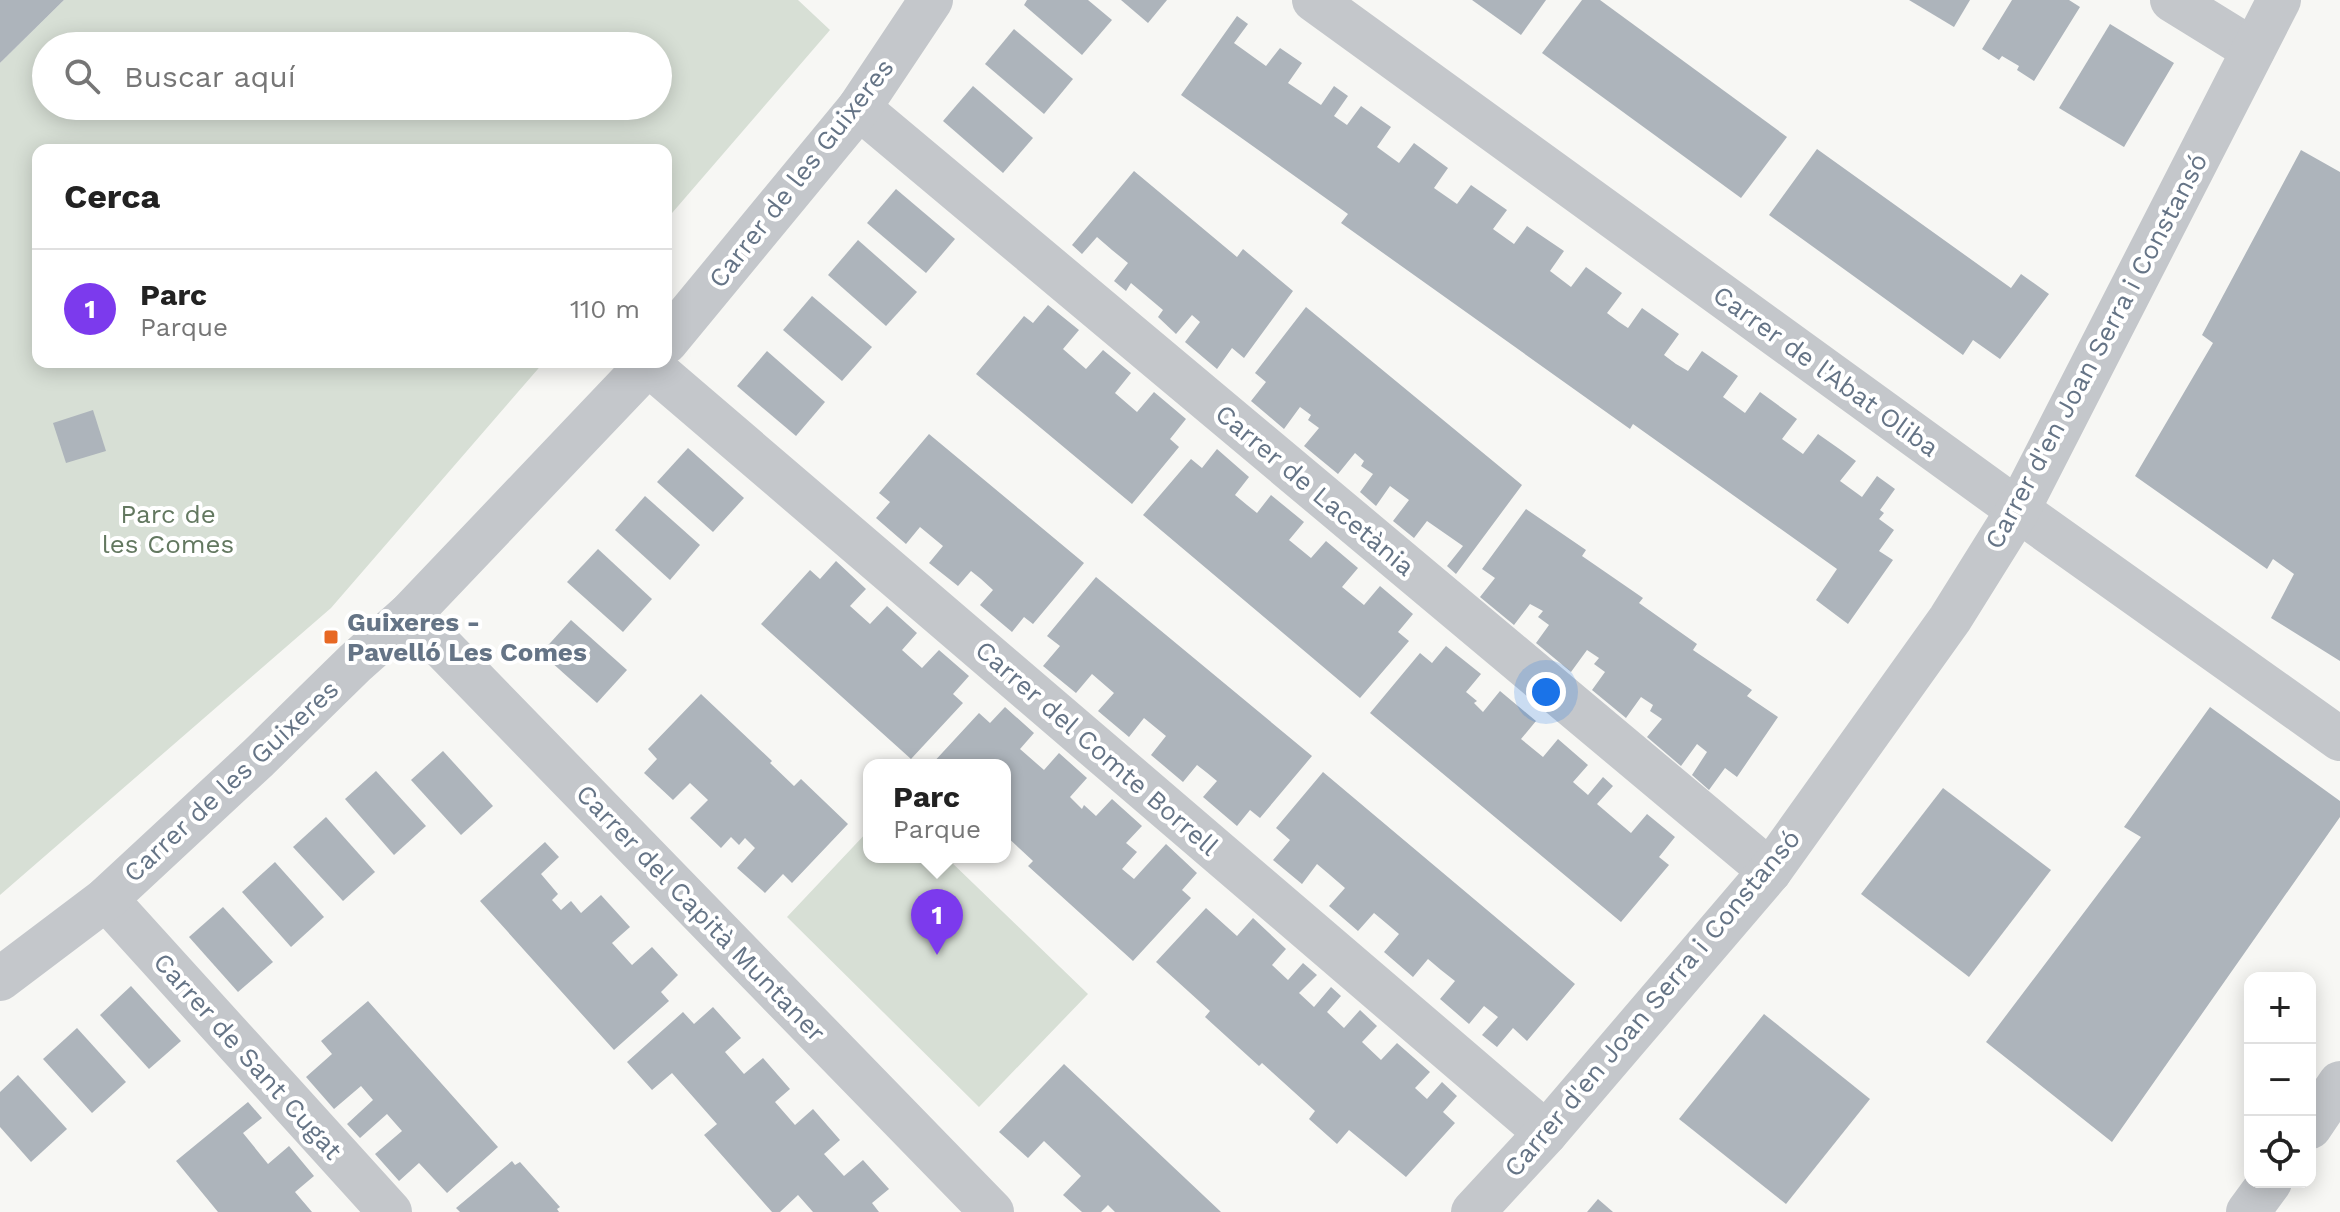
<!DOCTYPE html>
<html lang="es">
<head>
<meta charset="utf-8">
<style>
  body { margin:0; font-family:"Work Sans",sans-serif; background:#f6f6f6; color:#222 }
  .controls { position:absolute; right:24px; bottom:24px; display:grid; overflow:hidden; border-radius:16px; box-shadow:0 4px 20px #0003 }
  .controls button { width:72px; height:72px; display:grid; place-items:center; padding:0; border:0; border-bottom:2px solid #e0e0e0; background:#fff; color:#222; font:40px sans-serif }
  .you { position:absolute; left:1546px; top:692px; width:28px; height:28px; margin:-20px; border:6px solid #fff; border-radius:50%; background:#1a73e8; box-shadow:0 0 0 12px #1a73e833 }
  .badge { display:grid; place-items:center; width:52px; height:52px; border-radius:50%; background:#7c3aed; color:#fff; font-size:26px; font-weight:700 }
  .pin { position:absolute; translate:-50% -66px; filter:drop-shadow(0 2px 4px #0008) }
  .pin::after { content:''; position:absolute; top:42px; width:28px; height:24px; background:inherit; clip-path:polygon(0 0,100% 0,50% 100%) }
  .popup { position:absolute; left:863px; top:759px; width:148px; height:104px; box-sizing:border-box; display:grid; place-content:center; border-radius:16px; background:#fff; filter:drop-shadow(0 2px 6px #0005); font-size:26px; white-space:nowrap; color:#767676 }
  .popup b { font-size:30px; color:#222 }
  .popup::after { content:''; position:absolute; left:50%; top:100%; margin-left:-16px; border:16px solid transparent; border-top-color:#fff }
  .list { margin:0; padding:0; list-style:none }
  h2 { display:flex; justify-content:space-between; align-items:center; height:104px; margin:0; padding:0 32px; font-size:34px }
  h2 small { font-size:26px; font-weight:400; color:#767676 }
  .list li { display:grid; grid-template-columns:52px 1fr auto; gap:24px; align-items:center; box-sizing:border-box; height:120px; padding:0 32px; border-top:2px solid #e0e0e0 }
  .list b { display:block; font-size:30px; white-space:nowrap }
  .list p { margin:0; font-size:26px; white-space:nowrap; color:#767676 }
  .list em { font-size:26px; font-style:normal; color:#767676 }
  .icon { flex:none; width:44px; height:44px; fill:none; stroke:currentColor; stroke-width:2; stroke-linecap:round; stroke-linejoin:round }
  .map { position:relative; flex:none; width:2340px; height:1212px; overflow:hidden }
  .search { position:absolute; background:#fff; box-shadow:0 4px 20px #0003; left:32px; top:32px; width:640px; height:88px; display:flex; align-items:center; gap:20px; box-sizing:border-box; padding:0 28px; border-radius:44px; color:#767676; font-size:30px }
  .panel { position:absolute; background:#fff; box-shadow:0 4px 20px #0003; left:32px; top:144px; width:640px; height:224px; border-radius:16px }
  .map>svg:first-child { display:block }
</style>
</head>
<body>
<div class="map">
<svg width="2340" height="1212" viewBox="0 0 2340 1212">
  <rect width="100%" height="100%" fill="#f7f7f4"/>
  <g fill="#d7dfd5" fill-rule="evenodd">
    <path d="M64,0H798L830,30L666,220V150H38V362H544L331,608L0,895V63ZM46,46H658V106H46Z"/>
    <path d="M869,830V857H946L1088,994L979,1107L787,917Z"/>
  </g>
  <g fill="#adb4bb">
    <path d="M0,0H64L0,63Z"/>
    <path d="M1027,0H1088L1112,20L1082,55L1024,5Z"/>
    <path d="M1121,0H1167L1148,23Z"/>
    <path d="M1472,0H1546L1521,35Z"/>
    <path d="M1582,0H1600L1787,137L1741,198L1542,53Z"/>
    <path d="M1909,0H1970L1954,27Z"/>
    <path d="M2012,0H2069L2080,7L2034,81L2017,70L2019,66L2002,56L1999,60L1982,49Z"/>
    <path d="M1237,16L1248,24L1234,43L1266,66L1280,48L1302,63L1288,83L1321,105L1334,86L1348,96L1334,116L1347,125L1361,106L1391,127L1377,147L1399,163L1414,143L1448,168L1434,188L1457,204L1471,185L1507,210L1493,229L1514,244L1527,226L1564,251L1550,271L1571,287L1586,267L1622,293L1607,313L1619,322L1628,328L1642,308L1679,334L1664,355L1676,364L1688,371L1702,351L1738,376L1723,397L1745,413L1760,392L1797,419L1782,439L1803,454L1818,434L1838,448L1856,461L1840,481L1862,497L1877,476L1895,489L1880,510L1884,513L1879,519L1894,530L1879,551L1893,560L1848,624L1816,600L1837,569L1633,424L1630,429L1341,223L1348,214L1181,95Z"/>
    <path d="M2110,24L2174,63L2124,147L2059,108Z"/>
    <path d="M1014,29L1073,79L1044,114L985,64Z"/>
    <path d="M973,86L1033,138L1003,173L943,121Z"/>
    <path d="M1817,149L2011,288L2021,274L2049,294L2000,359L1973,340L1963,355L1769,215Z"/>
    <path d="M2301,150L2340,172V661L2271,618L2294,574L2273,559L2267,569L2135,476L2213,343L2202,335Z"/>
    <path d="M1134,171L1237,257L1243,249L1293,291L1244,358L1232,348L1217,369L1185,342L1200,322L1192,315L1176,334L1158,317L1163,310L1131,283L1126,291L1114,281L1128,263L1112,250L1097,237L1082,254L1072,245Z"/>
    <path d="M896,189L955,239L926,273L867,223Z"/>
    <path d="M858,240L917,292L886,326L828,275Z"/>
    <path d="M812,296L872,347L842,381L783,330Z"/>
    <path d="M1048,305L1079,330L1063,349L1086,369L1103,350L1131,373L1115,393L1137,412L1154,392L1186,419L1170,439L1179,447L1132,504L976,374L1024,316L1033,323Z"/>
    <path d="M1306,307L1522,485L1456,574L1447,566L1463,546L1427,521L1414,538L1393,521L1409,500L1390,486L1376,506L1360,492L1373,474L1361,466L1364,461L1355,453L1338,474L1304,446L1319,428L1308,420L1311,415L1300,407L1284,429L1251,401L1266,382L1255,373Z"/>
    <path d="M767,351L825,402L796,436L737,386Z"/>
    <path d="M93,410L106,451L66,463L53,423Z"/>
    <path d="M929,434L1084,563L1033,624L1024,617L1012,632L980,605L993,590L981,579L971,571L958,586L929,563L943,546L920,527L906,544L876,518L890,502L879,493Z"/>
    <path d="M688,448L744,498L713,532L657,482Z"/>
    <path d="M1217,449L1249,477L1235,495L1247,505L1257,513L1271,495L1304,522L1289,540L1311,558L1326,541L1358,568L1342,587L1364,605L1380,586L1413,614L1398,632L1409,641L1360,698L1143,515L1191,459L1202,468Z"/>
    <path d="M645,496L700,545L670,580L615,530Z"/>
    <path d="M1526,509L1586,550L1582,556L1643,598L1639,603L1697,644L1693,650L1752,690L1747,696L1778,717L1737,777L1725,768L1709,790L1692,775L1707,752L1697,744L1681,766L1647,737L1662,719L1650,711L1653,705L1641,697L1626,718L1592,690L1605,672L1594,664L1599,658L1587,650L1571,672L1536,643L1549,625L1538,617L1543,611L1530,604L1514,625L1480,597L1495,578L1482,569Z"/>
    <path d="M598,549L652,599L623,632L567,582Z"/>
    <path d="M836,561L866,589L850,606L870,624L887,606L917,633L902,650L922,668L939,650L969,676L953,694L963,703L911,759L761,624L810,570L820,579Z"/>
    <path d="M1096,577L1312,756L1260,818L1250,810L1237,826L1203,797L1217,781L1206,772L1197,765L1183,782L1151,755L1166,736L1144,718L1129,737L1098,711L1114,693L1092,674L1076,693L1043,666L1060,646L1047,636Z"/>
    <path d="M571,620L627,670L597,703L541,653Z"/>
    <path d="M1446,646L1481,674L1466,692L1477,701L1474,703L1483,712L1500,691L1536,721L1521,739L1543,757L1558,739L1588,765L1573,782L1588,795L1603,777L1613,786L1597,804L1631,833L1647,814L1675,837L1659,857L1669,865L1621,922L1370,713L1420,653L1432,663Z"/>
    <path d="M701,694L772,761L770,763L794,786L801,779L848,824L792,883L783,874L765,893L737,868L755,848L745,838L739,845L731,837L721,848L690,818L708,800L690,783L673,800L644,773L657,759L648,749Z"/>
    <path d="M1005,707L1034,733L1020,749L1044,770L1059,753L1087,778L1070,797L1082,809L1084,805L1096,816L1112,799L1142,826L1126,843L1137,852L1122,869L1134,879L1166,844L1197,873L1182,890L1191,898L1133,961L1028,866L1033,861L1005,835V765H931L979,713L990,723Z"/>
    <path d="M2210,707L2340,801V817L2112,1142L1986,1042L2141,837L2124,827Z"/>
    <path d="M443,751L493,806L461,835L411,780Z"/>
    <path d="M376,771L426,826L394,855L345,799Z"/>
    <path d="M1323,772L1575,984L1527,1041L1513,1028L1497,1047L1482,1035L1498,1017L1484,1006L1469,1024L1440,999L1455,981L1441,970L1428,959L1413,977L1384,952L1399,934L1386,923L1374,913L1358,931L1329,906L1345,888L1330,875L1317,864L1302,884L1273,860L1290,840L1276,828Z"/>
    <path d="M1943,788L2051,870L1969,977L1861,894Z"/>
    <path d="M326,817L375,872L343,901L293,847Z"/>
    <path d="M545,842L559,857L541,874L558,894L552,900L561,910L571,901L581,913L601,895L630,927L612,943L632,965L652,947L678,975L661,992L669,1001L614,1050L480,901Z"/>
    <path d="M275,862L324,917L291,947L242,892Z"/>
    <path d="M223,907L273,962L238,992L189,937Z"/>
    <path d="M1206,908L1237,936L1253,918L1286,949L1272,965L1288,980L1303,963L1317,975L1299,993L1314,1007L1331,987L1341,996L1327,1012L1344,1028L1360,1010L1377,1026L1362,1042L1381,1060L1397,1043L1430,1072L1415,1088L1427,1099L1442,1082L1457,1096L1443,1112L1455,1123L1406,1177L1349,1130L1337,1144L1309,1119L1315,1111L1262,1063L1259,1066L1205,1017L1210,1011L1156,962Z"/>
    <path d="M131,986L181,1041L149,1069L100,1015Z"/>
    <path d="M368,1001L498,1147L447,1193L419,1163L399,1181L375,1154L402,1131L387,1114L360,1138L347,1124L373,1100L361,1086L334,1109L306,1077L332,1054L321,1041Z"/>
    <path d="M713,1007L741,1038L725,1052L744,1074L763,1058L790,1089L775,1102L795,1125L813,1109L840,1140L824,1154L844,1176L863,1160L889,1189L872,1203L879,1212H813L798,1195L780,1212H772L704,1135L717,1124L672,1073L652,1090L627,1062L683,1012L694,1024Z"/>
    <path d="M1764,1014L1870,1099L1786,1204L1679,1119Z"/>
    <path d="M77,1028L126,1082L92,1113L43,1059Z"/>
    <path d="M1064,1064L1116,1113L1221,1212H1115L1108,1205L1101,1212H1082L1063,1195L1081,1176L1044,1141L1028,1158L999,1132Z"/>
    <path d="M18,1075L67,1129L31,1162L0,1127V1092Z"/>
    <path d="M248,1102L262,1118L243,1133L268,1164L289,1146L314,1176L295,1192L312,1212H218L176,1161Z"/>
    <path d="M512,1161L515,1165L520,1162L560,1207L557,1209L559,1212H460L456,1208Z"/>
    <path d="M1598,1199L1613,1212H1587Z"/>
  </g>
  <g fill="none" stroke-linecap="round" stroke-linejoin="round">
    <g stroke="#c4c7cb" stroke-width="44">
      <path d="M1314,0L2018,510L2340,739"/>
      <path d="M2172,0L2253,50"/>
      <path d="M859,108L1770,871"/>
      <path d="M666,342L859,108L931,0"/>
      <path d="M648,364L1546,1133"/>
      <path d="M410,614L992,1212"/>
      <path d="M106,899L390,1212"/>
      <path d="M0,979L106,899L258,758L355,663L410,614L650,362"/>
      <path d="M2310,1127L2340,1083"/>
      <path d="M1473,1212L1546,1133L1770,871L1950,619L2018,510L2279,0"/>
      <path d="M2248,1212L2270,1182"/>
    </g>
  </g>
  <rect fill="#e76824" stroke="#fff" stroke-width="3" x="323" y="629" width="16" height="16" rx="4"/>
  <g text-anchor="middle" stroke-width="8" stroke-linejoin="round" paint-order="stroke">
    <g font-size="26" fill="#657486" stroke="#fff">
      <text transform="translate(801 173) rotate(-52)" y="9">Carrer de les Guixeres</text>
      <text transform="translate(2096 351) rotate(-62)" y="9">Carrer d'en Joan Serra i Constansó</text>
      <text transform="translate(1826 371) rotate(36)" y="9">Carrer de l'Abat Oliba</text>
      <text transform="translate(1315 490) rotate(40)" y="9">Carrer de Lacetània</text>
      <text transform="translate(1097 748) rotate(41)" y="9">Carrer del Comte Borrell</text>
      <text transform="translate(231 781) rotate(-43)" y="9">Carrer de les Guixeres</text>
      <text transform="translate(701 913) rotate(46)" y="9">Carrer del Capità Muntaner</text>
      <text transform="translate(1652 1003) rotate(-50)" y="9">Carrer d'en Joan Serra i Constansó</text>
      <text transform="translate(248 1056) rotate(48)" y="9">Carrer de Sant Cugat</text>
    </g>
    <g font-size="26" fill="#637860" stroke="#fff">
      <text x="168" y="523">Parc de<tspan x="168" dy="30">les Comes</tspan></text>
    </g>
    <g font-size="26" font-weight="bold" fill="#657486" stroke="#fff" text-anchor="start">
      <text x="347" y="631">Guixeres -<tspan x="347" dy="30">Pavelló Les Comes</tspan></text>
    </g>
  </g>
</svg>
<div class="controls">
<button>+</button>
<button>−</button>
<button><svg class="icon" aria-label="locate" viewBox="0 0 24 24"><circle cx="12" cy="12" r="6"/><path d="M12 2v4M12 18v4M2 12h4M18 12h4"/></svg></button>
</div>
<div class="you"></div>
<div class="pin badge" style="left:937px;top:955px">1</div>
<div class="popup"><b>Parc</b>Parque</div>
<div class="search"><svg class="icon" aria-label="search" viewBox="0 0 24 24"><circle cx="10" cy="10" r="6"/><path d="M15 15l6 6"/></svg>Buscar aquí</div>
<section class="panel">
<h2>Cerca<small></small></h2>
<ul class="list">
<li><span class="badge">1</span><div><b>Parc</b><p>Parque</p></div><em>110 m</em></li>
</ul>
</section>
</div>
</body>
</html>
